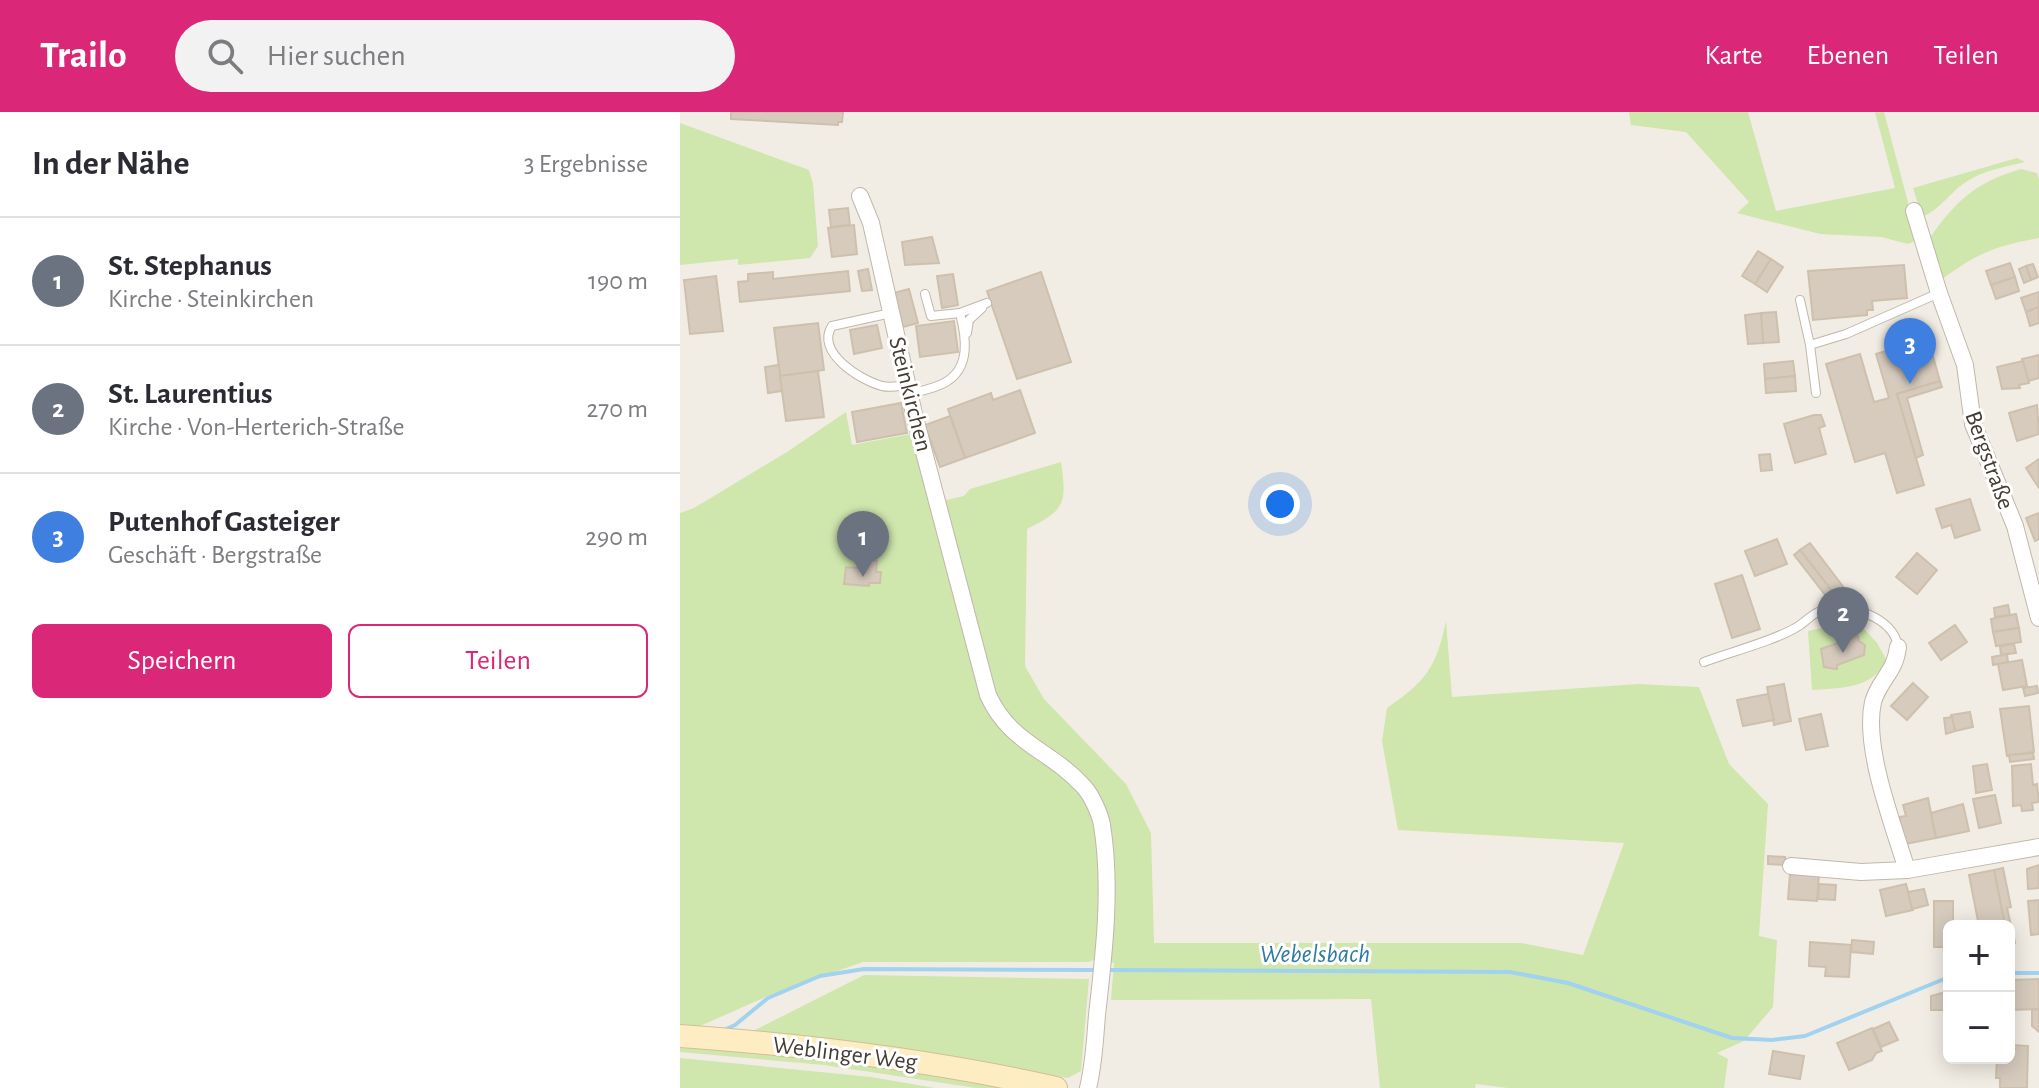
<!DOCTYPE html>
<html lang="de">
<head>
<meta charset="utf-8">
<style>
  body { margin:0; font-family:"Alegreya Sans",sans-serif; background:#f2f2f3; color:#2b2b33 }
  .controls { position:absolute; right:24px; bottom:24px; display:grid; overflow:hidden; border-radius:12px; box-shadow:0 4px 20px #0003 }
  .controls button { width:72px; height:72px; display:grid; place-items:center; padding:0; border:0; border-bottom:2px solid #e1e1e2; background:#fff; color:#2b2b33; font:40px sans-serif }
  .you { position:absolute; left:600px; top:392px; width:28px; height:28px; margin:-20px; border:6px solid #fff; border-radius:50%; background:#1a73e8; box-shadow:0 0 0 12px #1a73e833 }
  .badge { display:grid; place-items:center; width:52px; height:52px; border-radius:50%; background:#db2777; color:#fff; font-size:26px; font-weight:700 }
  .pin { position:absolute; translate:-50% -66px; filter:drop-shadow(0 2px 4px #0008) }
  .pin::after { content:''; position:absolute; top:42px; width:28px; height:24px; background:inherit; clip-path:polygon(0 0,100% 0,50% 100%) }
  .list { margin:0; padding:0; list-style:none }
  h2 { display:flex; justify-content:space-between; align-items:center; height:104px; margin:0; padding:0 32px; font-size:34px }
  h2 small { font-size:26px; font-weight:400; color:#7c7c81 }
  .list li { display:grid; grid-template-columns:52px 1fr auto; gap:24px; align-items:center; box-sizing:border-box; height:128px; padding:0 32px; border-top:2px solid #e1e1e2 }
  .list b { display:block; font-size:30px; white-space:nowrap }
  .list p { margin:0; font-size:26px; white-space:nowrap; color:#7c7c81 }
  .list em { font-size:26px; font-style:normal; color:#7c7c81 }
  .actions { display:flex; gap:16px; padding:24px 32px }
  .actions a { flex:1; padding:18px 0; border:2px solid #db2777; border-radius:12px; text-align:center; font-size:28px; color:#db2777 }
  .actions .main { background:#db2777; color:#fff }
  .icon { flex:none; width:44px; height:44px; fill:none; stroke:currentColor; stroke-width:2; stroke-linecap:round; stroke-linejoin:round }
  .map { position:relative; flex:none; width:1359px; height:976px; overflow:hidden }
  header { display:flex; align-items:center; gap:48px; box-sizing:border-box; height:112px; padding:0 40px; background:#db2777; color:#fff }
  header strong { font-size:38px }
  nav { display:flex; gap:44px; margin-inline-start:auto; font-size:28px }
  .search { width:560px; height:72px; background:#f2f2f3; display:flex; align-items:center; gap:20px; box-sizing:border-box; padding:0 28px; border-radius:44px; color:#7c7c81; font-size:30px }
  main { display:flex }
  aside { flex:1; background:#fff }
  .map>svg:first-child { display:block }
</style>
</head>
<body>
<header>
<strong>Trailo</strong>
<div class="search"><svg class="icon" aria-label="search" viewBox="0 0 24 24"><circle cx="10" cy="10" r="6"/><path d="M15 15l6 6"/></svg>Hier suchen</div>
<nav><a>Karte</a><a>Ebenen</a><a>Teilen</a></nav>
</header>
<main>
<aside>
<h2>In der Nähe<small>3 Ergebnisse</small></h2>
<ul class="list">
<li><span class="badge" style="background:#6b7280">1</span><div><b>St. Stephanus</b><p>Kirche · Steinkirchen</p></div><em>190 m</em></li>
<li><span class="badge" style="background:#6b7280">2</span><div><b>St. Laurentius</b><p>Kirche · Von-Herterich-Straße</p></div><em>270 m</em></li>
<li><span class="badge" style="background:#3f7fe0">3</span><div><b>Putenhof Gasteiger</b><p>Geschäft · Bergstraße</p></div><em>290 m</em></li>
</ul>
<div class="actions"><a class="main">Speichern</a><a>Teilen</a></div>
</aside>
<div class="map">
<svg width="1359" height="976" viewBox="0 0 1359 976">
  <rect width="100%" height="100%" fill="#f2ede4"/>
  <g fill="#cfe6ad">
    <path d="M949,0H1068L1096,99L1215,76L1195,0H1204L1238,128L1228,132L1201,125L1140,122L1057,101L1069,90L1006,20L951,13Z"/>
    <path d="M0,11L129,58L133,72L138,134L130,146L58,153V147L0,153Z"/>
    <path d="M1337,46L1345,50C1326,55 1303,58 1286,70C1270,80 1260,98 1242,105L1233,76Z"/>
    <path d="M1341,57L1357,61L1359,68V126C1311,135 1298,141 1258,170L1246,131C1274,91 1293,71 1341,57Z"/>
    <path d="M166,300L172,333L242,320L262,389L284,384L290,377L381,350C387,392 385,398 347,417L345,554L364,587L446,672L471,721L474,831H841L903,843L944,731L718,718L702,629L707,596C746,569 756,556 766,509L772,585L958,572L1019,575L1049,652L1088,692L1079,824L1097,828L1093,895L1064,929L1037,941L1048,947L1044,976H828L796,972L795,976H700L691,887L431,888L434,851L418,847L408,850H183L95,881L20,914L0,912V401L14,396L107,340Z"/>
    <path d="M1176,508L1197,531L1206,547C1195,577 1160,576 1132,578L1128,519Z"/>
    <path d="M184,863L409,867L401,959L388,966L160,928L73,919Z"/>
    <path d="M0,931L173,946L332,976H296L144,953L0,940Z"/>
    <path d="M0,946L191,965L255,976H0Z"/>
  </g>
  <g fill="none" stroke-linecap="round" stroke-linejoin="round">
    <g stroke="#a1d2ef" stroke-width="4">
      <path d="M426,858L830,860L888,871L1052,926L1092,928L1125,924L1269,865"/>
      <path d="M1329,861H1359"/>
      <path d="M42,919L55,913L88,886L140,864L184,857L417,858"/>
    </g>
  </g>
  <g fill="#d6cbbd" stroke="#cec0ad" stroke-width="2">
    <path d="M51,0H163L162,10H158V13L51,7Z"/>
    <path d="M168,96L170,113L151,115L149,98Z"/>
    <path d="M174,113L177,142L152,145L148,116Z"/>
    <path d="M252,125L259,151L225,153L222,130Z"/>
    <path d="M1078,139L1091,147L1075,172L1062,164Z"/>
    <path d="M1091,147L1103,155L1087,180L1075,172Z"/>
    <path d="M1330,151L1335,165L1311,173L1306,159Z"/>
    <path d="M1353,152L1358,165L1351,168L1346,154Z"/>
    <path d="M1224,153L1227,186L1192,189L1193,198H1187V203L1133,208L1128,159Z"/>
    <path d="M1346,154L1351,168L1344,171L1339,157Z"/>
    <path d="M188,157L192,178L182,179L178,159Z"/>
    <path d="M168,159L170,179L60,190L58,170L68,169V162L93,160V167Z"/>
    <path d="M361,160L391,250L337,267L307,179Z"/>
    <path d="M273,162L278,193L262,196L257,164Z"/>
    <path d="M36,164L43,219L10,222L4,168Z"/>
    <path d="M1335,165L1339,179L1316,187L1311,173Z"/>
    <path d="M229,177L238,211L223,215L214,181Z"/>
    <path d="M1359,180V195L1346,200L1341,186Z"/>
    <path d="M1359,195V211L1350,214L1346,200Z"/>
    <path d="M1096,200L1099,230L1083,231L1081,201Z"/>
    <path d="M1081,201L1083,231L1068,232L1065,203Z"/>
    <path d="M274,209L278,240L240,245L236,214Z"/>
    <path d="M138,211L144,258L100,264L94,216Z"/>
    <path d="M197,213L202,236L174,242L170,218Z"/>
    <path d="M1233,227L1234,231L1248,227L1260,269L1217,282L1244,373L1217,381L1205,341L1175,350L1146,252L1180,242L1194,290L1209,286L1196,242L1216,236L1215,233Z"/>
    <path d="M1359,243V266L1348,269L1342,247Z"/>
    <path d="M1113,249L1115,264L1085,267L1084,252Z"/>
    <path d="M1343,249L1349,271L1339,273L1340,276L1322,277L1317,255Z"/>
    <path d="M99,253L102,279L88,281L85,255Z"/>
    <path d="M138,259L144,305L106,309L100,264Z"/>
    <path d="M1115,264L1116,279L1086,281L1085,267Z"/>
    <path d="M1260,269L1262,275L1227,286L1243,343L1236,346L1217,282Z"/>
    <path d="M340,278L355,321L285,346L268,297L311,281L313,288Z"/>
    <path d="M221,291L227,321L177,330L172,300Z"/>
    <path d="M1357,293L1359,322L1337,329L1329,301Z"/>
    <path d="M1134,303H1141L1145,314L1139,316L1146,342L1115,351L1104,312Z"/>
    <path d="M270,304L285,346L260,355L245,313Z"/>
    <path d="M1090,342L1092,358L1081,359L1079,343Z"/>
    <path d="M1359,347V376L1346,356Z"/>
    <path d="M1290,387L1300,418L1275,426L1271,413L1262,416L1256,397Z"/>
    <path d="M1359,401V427L1355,429L1346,406Z"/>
    <path d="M1097,427L1107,452L1075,464L1065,439Z"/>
    <path d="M1130,431L1168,481L1159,488L1120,438Z"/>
    <path d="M1120,438L1159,488L1153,493L1114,443Z"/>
    <path d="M1237,441L1257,458L1237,482L1216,465Z"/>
    <path d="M187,448L197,449L196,460H201L200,471H189V474L164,472L166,455L187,457Z"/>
    <path d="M1062,463L1080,517L1052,526L1035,472Z"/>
    <path d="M1328,493L1330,503L1315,505L1314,496Z"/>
    <path d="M1336,502L1339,516L1313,520L1311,507Z"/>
    <path d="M1275,513L1287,530L1261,548L1249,531Z"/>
    <path d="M1339,516L1341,530L1316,534L1313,520Z"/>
    <path d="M1178,524L1179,529L1185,533L1184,543L1157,553V557L1144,555L1141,537Z"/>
    <path d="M1334,532L1336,541L1321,543L1320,534Z"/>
    <path d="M1327,542L1328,550L1313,553L1312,545Z"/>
    <path d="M1342,548L1347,574L1323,578L1318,552Z"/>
    <path d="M1233,571L1248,585L1227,608L1211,594Z"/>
    <path d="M1104,572L1111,609L1094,613L1087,575Z"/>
    <path d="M1357,574L1358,581L1345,584L1343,576Z"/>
    <path d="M1088,582L1094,608L1063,614L1057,588Z"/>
    <path d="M1349,594L1354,640L1327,644L1320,597Z"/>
    <path d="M1290,600L1293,615L1275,619L1271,603Z"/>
    <path d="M1141,602L1148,634L1126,638L1119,607Z"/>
    <path d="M1272,605L1275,619L1266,622L1264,606Z"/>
    <path d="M1353,641L1354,647L1330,650L1329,643Z"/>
    <path d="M1307,652L1312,678L1296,681L1293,654Z"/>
    <path d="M1351,652L1353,673L1357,672L1359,690L1352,691L1353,698L1342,699L1341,693L1333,694L1332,654Z"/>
    <path d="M1315,683L1321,711L1299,716L1293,687Z"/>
    <path d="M1248,686L1256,726L1225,732L1219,705L1226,704L1223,693Z"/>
    <path d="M1283,692L1289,719L1256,726L1251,701Z"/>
    <path d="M1088,744L1105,745V753L1088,752Z"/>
    <path d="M1359,753V776L1348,777L1347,757Z"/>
    <path d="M1323,756L1331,795L1327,796L1335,831L1329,832V814H1325L1314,758Z"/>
    <path d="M1314,758L1325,814H1287V812L1298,809L1289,763Z"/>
    <path d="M1110,762L1139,763L1137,789L1108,787Z"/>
    <path d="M1139,772L1156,773L1155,788L1138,787Z"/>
    <path d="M1226,772L1233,798L1206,804L1200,778Z"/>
    <path d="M1244,777L1248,793L1232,797L1228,780Z"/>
    <path d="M1359,788V822L1351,823L1348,789Z"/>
    <path d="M1254,789H1273V814H1269V835H1254Z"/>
    <path d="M1172,828L1194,830L1193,842L1171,840Z"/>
    <path d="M1130,830L1171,833L1169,865L1145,864L1146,855L1129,854Z"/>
    <path d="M1359,867V897L1329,898V868Z"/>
    <path d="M1269,879V898H1251V884Z"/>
    <path d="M1359,897V920L1352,914V898Z"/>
    <path d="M1209,910L1218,928L1201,935L1193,917Z"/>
    <path d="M1192,916L1202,939L1196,941L1192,948L1169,958L1157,931Z"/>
    <path d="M1329,933L1348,934L1347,976H1320V966H1316L1317,946H1329Z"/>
    <path d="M1093,939L1124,944L1120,967L1089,962Z"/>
  </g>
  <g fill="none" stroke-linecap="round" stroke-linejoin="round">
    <g stroke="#c0b7aa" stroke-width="10">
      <g id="lane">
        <path d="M245,182L251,204L280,201L307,191"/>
        <path d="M1120,188L1130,233"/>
        <path d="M211,201L152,214C135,240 180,268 202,274C211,276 218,274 227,273"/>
        <path d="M287,221L289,208L302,196"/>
        <path d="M1136,281L1130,233L1166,222L1259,181"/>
        <path d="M230,282C241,279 256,276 266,270C291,255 286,225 280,201"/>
        <path d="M1024,550C1050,540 1094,529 1117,515C1126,510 1132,501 1143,498C1169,491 1214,505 1218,535"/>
      </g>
    </g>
    <g stroke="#c0b7aa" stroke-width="18">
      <g id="street">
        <path d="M180,84L191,111L234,302L308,583C330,632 371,638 404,675C412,684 420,702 422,713C432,775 424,842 417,903C415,927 414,952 408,976"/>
        <path d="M1234,99L1259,181L1285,253L1293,312L1335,414L1359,506"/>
        <path d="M1218,535C1215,561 1199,568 1193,590C1183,636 1213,712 1227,758"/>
        <path d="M1111,754L1181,760L1227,758L1359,735"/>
      </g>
    </g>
    <g stroke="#d2bf95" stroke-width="24">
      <path id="secondary" d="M0,924C127,933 252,948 376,976"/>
    </g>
    <use href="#lane" stroke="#fff" stroke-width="8"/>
    <use href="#street" stroke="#fff" stroke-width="16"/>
    <use href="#secondary" stroke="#feecc3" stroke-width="22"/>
  </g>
  <g text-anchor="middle" stroke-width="6" stroke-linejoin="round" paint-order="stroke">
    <g font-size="24" fill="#443d34" stroke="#fff">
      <text transform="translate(231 282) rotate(76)" y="8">Steinkirchen</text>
      <text transform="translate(1310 348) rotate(70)" y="8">Bergstraße</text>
      <text transform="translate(165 941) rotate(7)" y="8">Weblinger Weg</text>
    </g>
    <g font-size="26" font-style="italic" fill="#2e79a5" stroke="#fff">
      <text x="635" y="850">Webelsbach</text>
    </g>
  </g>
</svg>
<div class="controls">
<button>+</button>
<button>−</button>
</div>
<div class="you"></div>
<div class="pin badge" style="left:183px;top:465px;background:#6b7280">1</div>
<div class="pin badge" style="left:1163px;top:541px;background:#6b7280">2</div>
<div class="pin badge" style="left:1230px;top:272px;background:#3f7fe0">3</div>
</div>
</main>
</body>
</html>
